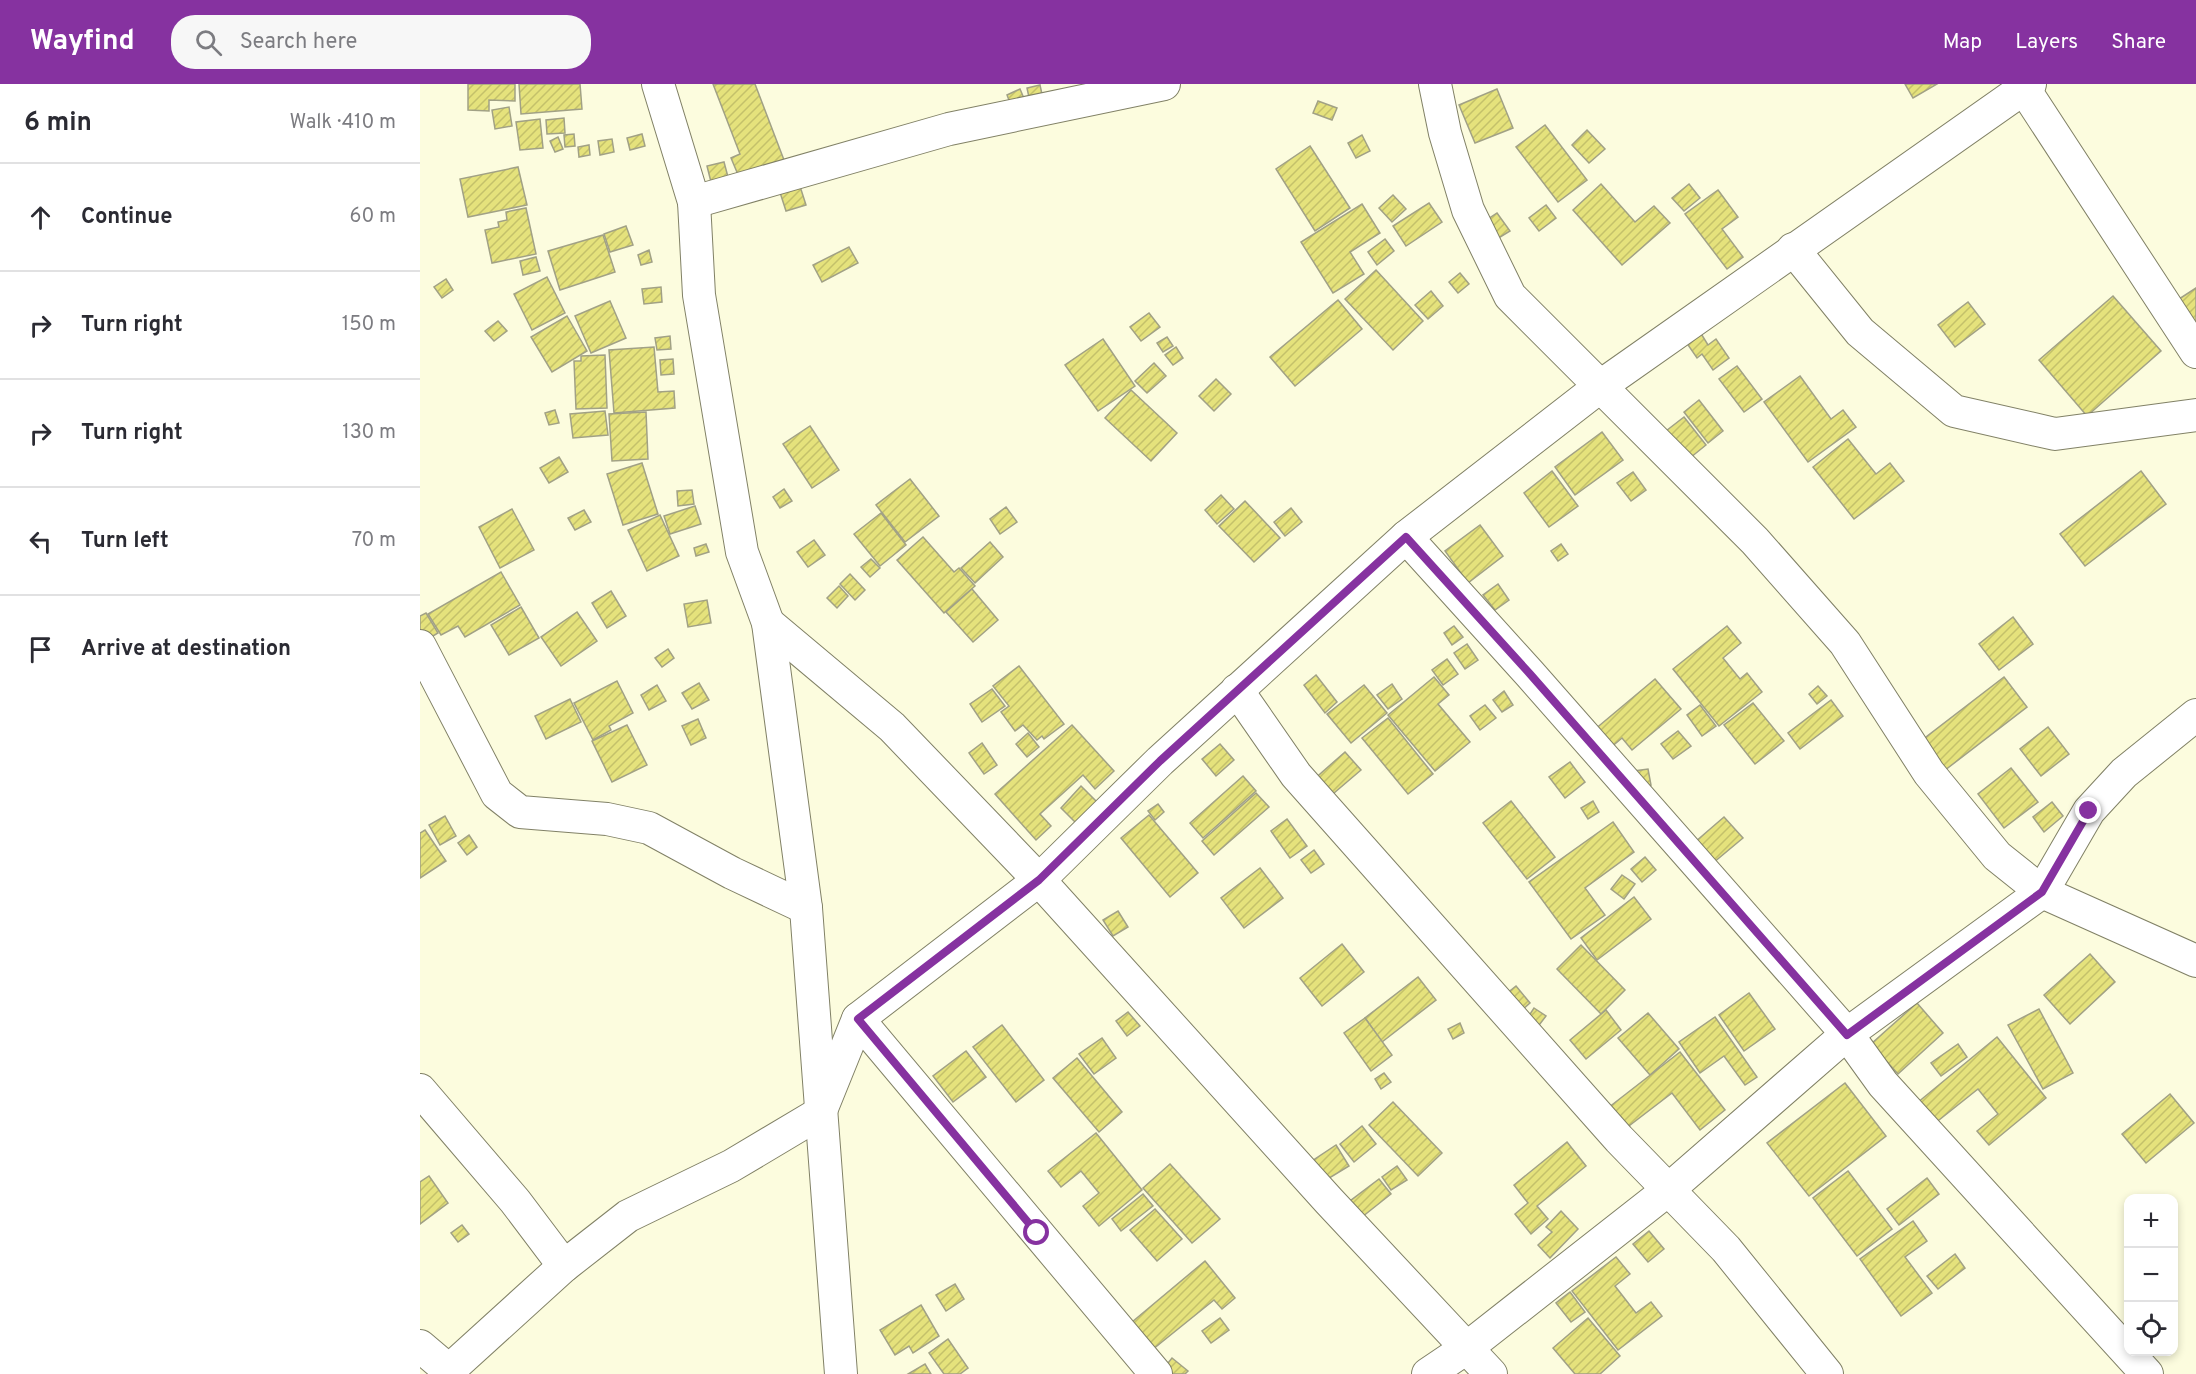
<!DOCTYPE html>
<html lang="en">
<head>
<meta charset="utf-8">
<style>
  body { margin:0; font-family:Overpass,sans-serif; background:#f7f7f7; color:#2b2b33 }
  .controls { position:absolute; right:18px; bottom:18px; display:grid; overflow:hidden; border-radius:12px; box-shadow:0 3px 9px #0003 }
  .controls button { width:54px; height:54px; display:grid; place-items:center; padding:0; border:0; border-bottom:2px solid #e1e1e2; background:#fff; color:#2b2b33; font:30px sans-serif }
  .stop { position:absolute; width:18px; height:18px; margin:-14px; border:4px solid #8632a0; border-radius:50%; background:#fff }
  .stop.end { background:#8632a0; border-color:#fff; box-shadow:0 2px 6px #0008 }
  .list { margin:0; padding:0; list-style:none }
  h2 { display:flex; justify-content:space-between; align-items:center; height:78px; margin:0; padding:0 24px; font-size:26px }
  h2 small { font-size:20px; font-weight:400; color:#7c7c81 }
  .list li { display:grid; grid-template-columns:39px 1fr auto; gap:18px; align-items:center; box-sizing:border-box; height:108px; padding:0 24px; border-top:2px solid #e1e1e2 }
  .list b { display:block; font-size:22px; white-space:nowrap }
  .list em { font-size:20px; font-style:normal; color:#7c7c81 }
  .icon { flex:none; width:33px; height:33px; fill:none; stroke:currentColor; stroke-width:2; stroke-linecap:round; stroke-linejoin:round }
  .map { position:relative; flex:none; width:1776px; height:1290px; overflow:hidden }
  header { display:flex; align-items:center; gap:36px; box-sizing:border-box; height:84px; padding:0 30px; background:#8632a0; color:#fff }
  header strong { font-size:28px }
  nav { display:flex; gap:33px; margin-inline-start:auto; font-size:21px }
  .search { width:420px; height:54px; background:#f7f7f7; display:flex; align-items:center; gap:15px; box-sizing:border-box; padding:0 21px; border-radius:24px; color:#7c7c81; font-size:22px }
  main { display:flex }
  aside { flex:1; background:#fff }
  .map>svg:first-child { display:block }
</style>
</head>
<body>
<header>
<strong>Wayfind</strong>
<div class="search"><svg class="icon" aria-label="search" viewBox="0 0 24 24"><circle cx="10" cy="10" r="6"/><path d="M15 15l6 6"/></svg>Search here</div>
<nav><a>Map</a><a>Layers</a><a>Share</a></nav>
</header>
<main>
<aside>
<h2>6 min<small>Walk · 410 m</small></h2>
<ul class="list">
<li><svg class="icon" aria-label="ahead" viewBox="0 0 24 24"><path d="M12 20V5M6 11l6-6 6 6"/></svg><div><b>Continue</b></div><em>60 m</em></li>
<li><svg class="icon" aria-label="right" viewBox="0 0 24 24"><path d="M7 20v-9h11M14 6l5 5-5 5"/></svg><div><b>Turn right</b></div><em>150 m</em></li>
<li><svg class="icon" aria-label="right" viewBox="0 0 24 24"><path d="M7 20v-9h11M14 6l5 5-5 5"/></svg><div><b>Turn right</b></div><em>130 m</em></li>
<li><svg class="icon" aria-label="left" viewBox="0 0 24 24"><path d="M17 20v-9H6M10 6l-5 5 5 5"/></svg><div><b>Turn left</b></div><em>70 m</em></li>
<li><svg class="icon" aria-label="arrive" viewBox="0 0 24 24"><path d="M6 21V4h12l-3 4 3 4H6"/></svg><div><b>Arrive at destination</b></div></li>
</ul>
</aside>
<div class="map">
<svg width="1776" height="1290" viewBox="0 0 1776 1290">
  <defs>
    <pattern id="building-hatch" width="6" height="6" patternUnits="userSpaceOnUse" patternTransform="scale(1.5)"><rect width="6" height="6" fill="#e5e27c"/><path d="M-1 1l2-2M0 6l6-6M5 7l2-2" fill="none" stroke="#c4c16a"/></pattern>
  </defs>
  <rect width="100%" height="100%" fill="#fcfcde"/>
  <g fill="url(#building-hatch)" stroke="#a1a185" stroke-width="1.5">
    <path d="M48,0H95V17L69,16V27L48,26Z"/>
    <path d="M99,0H160L162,25L101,30Z"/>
    <path d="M293,0H335L364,76L319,93L311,74L320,70Z"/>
    <path d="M1485,0H1517L1493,14Z"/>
    <path d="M620,1L623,15L610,18L607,4Z"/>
    <path d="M600,5L606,19L592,24L587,11Z"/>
    <path d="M1077,5L1093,44L1055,59L1039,21Z"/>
    <path d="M898,17L917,24L912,36L893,29Z"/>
    <path d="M89,23L92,42L75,45L72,26Z"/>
    <path d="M144,34L145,49L127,50L126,36Z"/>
    <path d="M120,35L123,64L100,66L96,38Z"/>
    <path d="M1125,41L1167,96L1138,118L1096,63Z"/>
    <path d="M1167,46L1185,65L1169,79L1152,61Z"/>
    <path d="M154,50L155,62L145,63L144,51Z"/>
    <path d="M222,50L225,62L210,66L207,54Z"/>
    <path d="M942,51L950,67L936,74L928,59Z"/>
    <path d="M138,53L143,65L135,68L130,57Z"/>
    <path d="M192,55L194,68L180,71L178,57Z"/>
    <path d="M169,61L170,71L159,73L158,63Z"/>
    <path d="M890,62L930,124L895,147L856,85Z"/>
    <path d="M304,78L308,93L291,98L287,82Z"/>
    <path d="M98,83L107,121L48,133L40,95Z"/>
    <path d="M377,93L386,121L366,127L357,99Z"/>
    <path d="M1181,100L1215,138L1234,122L1250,139L1202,181L1153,126Z"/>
    <path d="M1269,100L1280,114L1264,127L1252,114Z"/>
    <path d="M1298,106L1318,133L1302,145L1323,173L1307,185L1265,130Z"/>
    <path d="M973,111L986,125L972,138L959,124Z"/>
    <path d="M1009,119L1022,138L986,162L973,142Z"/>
    <path d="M942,120L960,149L930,168L944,190L913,209L881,158Z"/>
    <path d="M1126,121L1136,134L1119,147L1109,134Z"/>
    <path d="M106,124L116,170L72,179L65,146L79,143L78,138L87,136L86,128Z"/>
    <path d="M1077,129L1090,147L1077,155L1065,137Z"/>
    <path d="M206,142L213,161L190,168L184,150Z"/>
    <path d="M183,151L195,188L140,206L128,167Z"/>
    <path d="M965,155L974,167L957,181L948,168Z"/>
    <path d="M429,163L438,179L402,198L393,181Z"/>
    <path d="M229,166L232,178L221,181L218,171Z"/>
    <path d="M116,173L120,187L103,191L100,177Z"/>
    <path d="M956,186L1003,237L973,266L925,215Z"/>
    <path d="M1040,189L1049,200L1038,209L1029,198Z"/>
    <path d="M127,193L145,229L112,246L94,210Z"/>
    <path d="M26,195L33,206L22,214L14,203Z"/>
    <path d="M241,203L242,218L224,220L222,205Z"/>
    <path d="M1776,204V240L1759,215Z"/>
    <path d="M1011,207L1023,222L1008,235L995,221Z"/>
    <path d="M1693,212L1741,267L1667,332L1619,276Z"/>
    <path d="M918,216L942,245L875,302L850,273Z"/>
    <path d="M190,217L206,254L171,269L155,232Z"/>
    <path d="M1548,218L1565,240L1535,263L1518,241Z"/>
    <path d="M729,229L740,243L721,257L710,243Z"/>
    <path d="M147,232L167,267L132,288L111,253Z"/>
    <path d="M78,237L87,247L74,257L65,247Z"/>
    <path d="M1280,248L1288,261L1296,255L1309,274L1293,286L1282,270L1277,274L1266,258Z"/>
    <path d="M250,252L251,265L237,266L235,254Z"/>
    <path d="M747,253L753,262L743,268L737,259Z"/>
    <path d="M683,255L715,302L678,327L645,281Z"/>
    <path d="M234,263L238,308L254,307L255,324L194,329L189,266Z"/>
    <path d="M756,263L763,274L753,281L745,271Z"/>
    <path d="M185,271L187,324L156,325L154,277H161V272Z"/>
    <path d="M253,275L254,290L241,291L240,276Z"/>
    <path d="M734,279L746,292L727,309L715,297Z"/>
    <path d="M1317,282L1342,315L1324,328L1299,295Z"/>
    <path d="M1380,292L1411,335L1423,326L1436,343L1388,378L1344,318Z"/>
    <path d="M796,295L811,310L794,327L779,312Z"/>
    <path d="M711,306L757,349L731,377L685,334Z"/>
    <path d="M1279,316L1303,347L1288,359L1264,328Z"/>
    <path d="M135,326L139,339L129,341L125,329Z"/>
    <path d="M185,327L188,351L153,354L150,330Z"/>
    <path d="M226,328L228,375L192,377L189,330Z"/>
    <path d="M1264,333L1286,361L1265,378L1242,350Z"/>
    <path d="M390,342L419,386L392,404L363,360Z"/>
    <path d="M1182,348L1203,376L1155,411L1135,383Z"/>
    <path d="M1428,355L1456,390L1470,379L1484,397L1434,435L1393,383Z"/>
    <path d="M139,373L148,388L129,399L120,384Z"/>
    <path d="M222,379L238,430L203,441L187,390Z"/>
    <path d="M1132,387L1158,422L1129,443L1104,409Z"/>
    <path d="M1721,387L1746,420L1665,482L1640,450Z"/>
    <path d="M1213,388L1226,406L1211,417L1197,399Z"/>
    <path d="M490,395L519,432L485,458L456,421Z"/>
    <path d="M364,405L372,417L360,424L353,413Z"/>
    <path d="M272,406L274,420L258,422L257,407Z"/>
    <path d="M801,411L814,425L797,440L785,426Z"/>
    <path d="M825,417L860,454L834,478L799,442Z"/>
    <path d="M275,422L281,440L250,450L244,432Z"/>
    <path d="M586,423L597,438L580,450L570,435Z"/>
    <path d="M871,424L882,438L865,452L854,438Z"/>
    <path d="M92,425L114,466L80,484L59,443Z"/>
    <path d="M164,426L171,438L155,446L148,434Z"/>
    <path d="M461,429L486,461L460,482L434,450Z"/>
    <path d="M240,431L259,472L227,487L208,446Z"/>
    <path d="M1060,441L1083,472L1048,499L1025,467Z"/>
    <path d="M503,453L534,488L539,484L555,502L524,529L477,476Z"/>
    <path d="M394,456L405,471L388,483L377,468Z"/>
    <path d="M570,458L583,473L555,499L541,484Z"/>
    <path d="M286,460L289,468L276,472L274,464Z"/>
    <path d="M1141,460L1148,470L1138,477L1131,467Z"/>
    <path d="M451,475L460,484L450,493L441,483Z"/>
    <path d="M81,488L100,521L45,553L38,542L21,551L8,530Z"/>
    <path d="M430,490L445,506L435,516L420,500Z"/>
    <path d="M1078,500L1089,516L1075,526L1063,511Z"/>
    <path d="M419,502L428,512L417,524L407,514Z"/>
    <path d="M552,505L578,536L553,558L526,528Z"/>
    <path d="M191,507L206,532L187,544L172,519Z"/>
    <path d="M287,516L291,539L268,543L264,520Z"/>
    <path d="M101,523L119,554L89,571L71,541Z"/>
    <path d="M157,528L177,557L141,582L121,553Z"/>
    <path d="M6,529L18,549L3,558L0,553V532Z"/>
    <path d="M1593,533L1613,560L1579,586L1559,560Z"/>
    <path d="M1034,542L1043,553L1032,561L1024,549Z"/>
    <path d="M1307,542L1321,559L1303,574L1320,595L1327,589L1342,608L1299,642L1253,585Z"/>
    <path d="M1047,560L1058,576L1045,585L1034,569Z"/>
    <path d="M248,565L254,574L242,583L235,574Z"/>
    <path d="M1027,575L1038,590L1023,601L1012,586Z"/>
    <path d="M599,582L644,640L624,655L622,652L617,656L603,641L595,647L581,628L589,622L573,602Z"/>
    <path d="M896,591L917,618L905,629L884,601Z"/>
    <path d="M1014,593L1029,611L1018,620L1050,658L1015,687L968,631Z"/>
    <path d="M1584,593L1607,623L1520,690L1497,660Z"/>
    <path d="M1235,595L1261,625L1212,666L1202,654L1189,665L1174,646Z"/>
    <path d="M197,597L213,629L189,642L191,646L173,656L154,619Z"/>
    <path d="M279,599L289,616L272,625L262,609Z"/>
    <path d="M972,600L982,615L968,625L957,611Z"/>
    <path d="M237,601L246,617L229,626L221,611Z"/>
    <path d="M944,601L967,629L931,659L907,630Z"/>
    <path d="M1398,602L1407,612L1397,620L1389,610Z"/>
    <path d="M572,605L585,622L562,638L550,620Z"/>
    <path d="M1084,607L1093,621L1082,628L1073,616Z"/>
    <path d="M150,615L161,638L126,655L115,632Z"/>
    <path d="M1411,616L1423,632L1380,665L1368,649Z"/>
    <path d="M1333,619L1364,657L1335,680L1304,641Z"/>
    <path d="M1065,621L1076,634L1060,646L1050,632Z"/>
    <path d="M1280,621L1296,642L1282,652L1267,631Z"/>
    <path d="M968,634L1013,690L988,710L942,654Z"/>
    <path d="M278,635L286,654L271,661L262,642Z"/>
    <path d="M207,641L227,681L192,698L172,657Z"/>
    <path d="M652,641L694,687L675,705L663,691L620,730L631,742L616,756L575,710Z"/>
    <path d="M1628,643L1649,670L1621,692L1600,665Z"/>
    <path d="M1258,647L1271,662L1253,675L1241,660Z"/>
    <path d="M608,649L619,663L607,673L596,660Z"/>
    <path d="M562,659L577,681L564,690L549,669Z"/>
    <path d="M800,660L814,676L796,692L782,675Z"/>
    <path d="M925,668L941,686L907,715L892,697Z"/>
    <path d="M1150,678L1165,698L1145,714L1129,693Z"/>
    <path d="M1591,684L1618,718L1584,744L1558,710Z"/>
    <path d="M1228,685L1231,701L1217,703L1214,687Z"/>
    <path d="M823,692L836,707L783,754L770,739Z"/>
    <path d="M661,702L677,718L656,739L641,724Z"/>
    <path d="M836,709L849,723L794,771L782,757Z"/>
    <path d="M1091,717L1135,773L1107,795L1063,739Z"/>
    <path d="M1173,717L1179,728L1168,735L1161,724Z"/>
    <path d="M1632,718L1643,732L1624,748L1613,733Z"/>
    <path d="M738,720L744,728L735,736L728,727Z"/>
    <path d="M729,731L778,789L750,813L701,754Z"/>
    <path d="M25,732L36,752L20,761L9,741Z"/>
    <path d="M1304,733L1323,754L1293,779L1275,758Z"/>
    <path d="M867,735L887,762L870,774L851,747Z"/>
    <path d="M1193,738L1214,768L1165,804L1185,831L1151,855L1109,798Z"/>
    <path d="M5,746L26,777L0,794V749Z"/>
    <path d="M49,751L57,763L47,771L38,759Z"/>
    <path d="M894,766L904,780L891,789L881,776Z"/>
    <path d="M1225,773L1236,786L1222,798L1211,785Z"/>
    <path d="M840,784L863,814L824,844L801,814Z"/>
    <path d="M1202,791L1215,800L1204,815L1191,805Z"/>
    <path d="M1214,813L1231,835L1177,876L1161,854Z"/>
    <path d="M698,827L708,843L693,852L683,836Z"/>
    <path d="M922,860L944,888L902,922L880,894Z"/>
    <path d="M1161,861L1205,906L1181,930L1137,885Z"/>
    <path d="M1670,870L1695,898L1650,940L1624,911Z"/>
    <path d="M998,893L1016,916L962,958L945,934Z"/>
    <path d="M1096,902L1110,919L1095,932L1081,914Z"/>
    <path d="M1329,909L1355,945L1324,967L1299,931Z"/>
    <path d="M1497,919L1523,949L1478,990L1451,960Z"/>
    <path d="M1114,924L1126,932L1113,949L1103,941Z"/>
    <path d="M1619,925L1653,989L1623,1005L1588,941Z"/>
    <path d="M1186,926L1201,946L1166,975L1150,956Z"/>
    <path d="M708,928L720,942L707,952L696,937Z"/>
    <path d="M1228,929L1259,965L1230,991L1198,954Z"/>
    <path d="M1295,933L1337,993L1325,1001L1304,972L1280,989L1259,958Z"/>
    <path d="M945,934L972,971L951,987L924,949Z"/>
    <path d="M1040,939L1044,949L1033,955L1028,945Z"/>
    <path d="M582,941L624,996L596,1018L553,963Z"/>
    <path d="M1577,953L1626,1014L1569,1061L1557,1047L1578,1030L1558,1005L1514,1040L1497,1019Z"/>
    <path d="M682,954L696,974L674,990L659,970Z"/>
    <path d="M1538,960L1547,973L1521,992L1511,979Z"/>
    <path d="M546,967L566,993L533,1018L513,992Z"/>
    <path d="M1260,968L1305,1026L1280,1046L1252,1009L1201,1048L1184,1027Z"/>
    <path d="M657,974L702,1028L679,1048L633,994Z"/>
    <path d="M964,989L971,998L961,1005L955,995Z"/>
    <path d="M1425,999L1466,1052L1389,1112L1347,1059Z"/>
    <path d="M1750,1010L1774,1039L1726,1079L1702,1050Z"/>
    <path d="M973,1018L1022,1069L998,1092L949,1041Z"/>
    <path d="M942,1042L956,1060L934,1078L920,1060Z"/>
    <path d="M676,1049L722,1106L679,1142L663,1122L679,1109L661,1087L641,1103L628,1087Z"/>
    <path d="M1147,1058L1166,1082L1117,1122L1128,1135L1111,1150L1095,1130L1108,1119L1094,1101Z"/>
    <path d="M916,1061L929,1082L906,1096L892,1077Z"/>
    <path d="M750,1080L800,1135L772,1159L723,1104Z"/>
    <path d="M977,1082L987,1096L971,1106L962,1093Z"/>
    <path d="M1428,1087L1472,1145L1437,1172L1393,1114Z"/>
    <path d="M9,1092L28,1119L0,1140V1098Z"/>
    <path d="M1507,1094L1519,1110L1479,1141L1467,1125Z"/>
    <path d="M959,1095L971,1110L942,1133L930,1117Z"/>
    <path d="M723,1110L733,1122L701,1147L692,1135Z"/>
    <path d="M735,1125L762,1155L737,1177L710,1146Z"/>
    <path d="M1141,1127L1158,1145L1130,1174L1118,1161L1132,1148L1126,1143Z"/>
    <path d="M1493,1137L1507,1157L1485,1173L1512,1209L1481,1232L1440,1175Z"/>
    <path d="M42,1141L49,1150L38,1158L31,1149Z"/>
    <path d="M1229,1147L1244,1165L1228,1178L1213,1160Z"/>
    <path d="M1535,1170L1545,1184L1518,1205L1507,1192Z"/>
    <path d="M1196,1173L1210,1190L1195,1202L1216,1229L1231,1218L1242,1232L1198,1266L1152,1207Z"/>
    <path d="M785,1177L815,1214L802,1225L794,1216L727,1270L706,1243Z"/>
    <path d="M535,1200L544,1215L526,1227L516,1211Z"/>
    <path d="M1150,1208L1165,1228L1151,1238L1136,1219Z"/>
    <path d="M501,1221L519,1252L493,1269L489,1262L475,1271L460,1246Z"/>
    <path d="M800,1234L809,1246L791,1259L782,1247Z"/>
    <path d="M1168,1234L1200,1272L1180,1290H1155L1133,1264Z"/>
    <path d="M528,1255L548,1284L540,1290H524L509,1269Z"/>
    <path d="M752,1274L768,1287L765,1290H751L744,1284Z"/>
    <path d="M505,1280L511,1290H488Z"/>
  </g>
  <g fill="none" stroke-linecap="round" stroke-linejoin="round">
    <g stroke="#818166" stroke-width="34">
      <g id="street">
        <path d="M238,0L274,118L279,211L322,468L348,539L386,824L421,1290"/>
        <path d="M1015,0L1025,49L1048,126L1090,212L1335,457L1425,559L1509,689L1577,772L1622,808L1776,877"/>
        <path d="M1601,0L1776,268"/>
        <path d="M274,118L529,45L744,0"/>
        <path d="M1373,165L1440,248L1534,327L1635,350L1776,331"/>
        <path d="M986,453L1110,590L1427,950L1463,1000L1727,1290"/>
        <path d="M348,539L472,643L619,796L909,1117L1071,1290"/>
        <path d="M0,562L77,710L100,728L187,735L229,744L312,789L386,824"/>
        <path d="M817,606L876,691L1199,1055L1306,1165L1407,1290"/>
        <path d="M438,935L736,1290"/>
        <path d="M0,1006L95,1117L144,1182"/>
        <path d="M0,1262L33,1290"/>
        <path d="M25,1290L144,1182L208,1132L311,1082L400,1029L438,935L619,796L740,677L986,453L1182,301L1610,0"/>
        <path d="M1008,1290L1048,1263L1248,1106L1427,950L1622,808L1669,727L1704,689L1776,631"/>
      </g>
    </g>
    <use href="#street" stroke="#fff" stroke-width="32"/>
  </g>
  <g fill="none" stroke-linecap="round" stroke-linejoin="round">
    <path stroke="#8632a0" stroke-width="8" d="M617,1149L438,935L619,796L740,677L986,453L1110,590L1427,951L1622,808L1669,727"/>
  </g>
</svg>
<div class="controls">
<button>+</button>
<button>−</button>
<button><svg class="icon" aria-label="locate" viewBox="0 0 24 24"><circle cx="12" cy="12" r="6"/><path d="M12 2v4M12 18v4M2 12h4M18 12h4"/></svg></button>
</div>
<div class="stop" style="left:617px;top:1149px"></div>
<div class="stop end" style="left:1669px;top:727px"></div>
</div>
</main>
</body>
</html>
